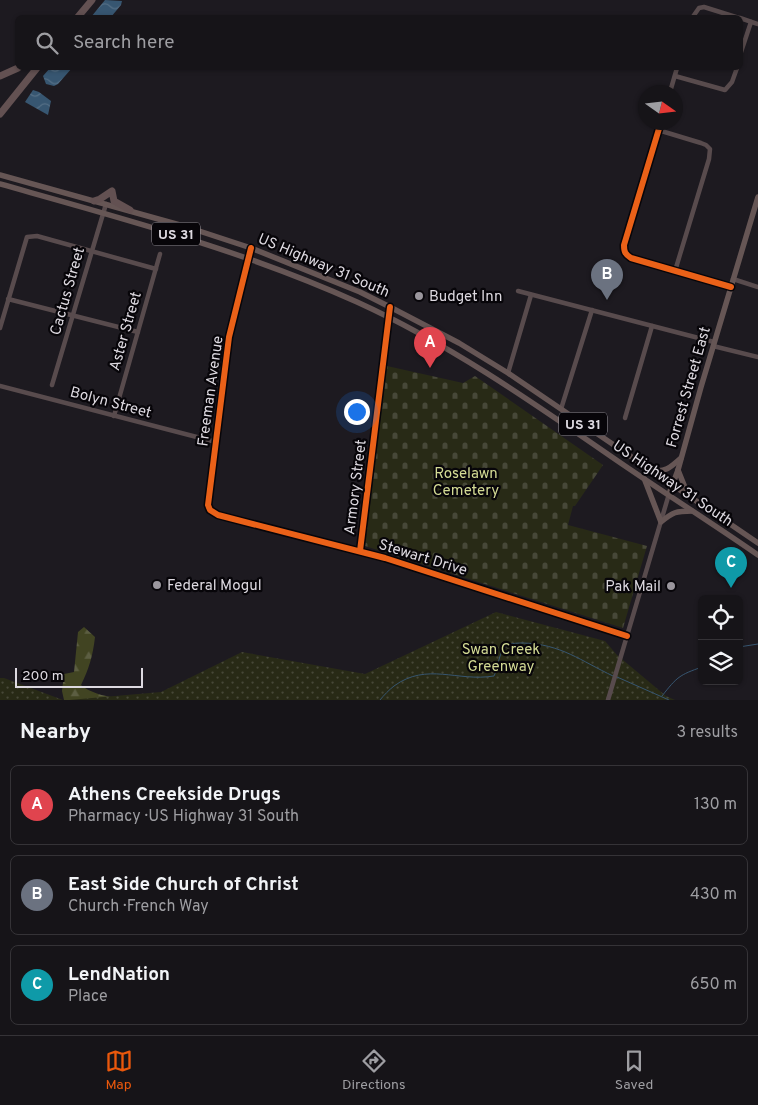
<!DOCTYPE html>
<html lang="en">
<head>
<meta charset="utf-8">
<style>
  body { margin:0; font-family:Overpass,sans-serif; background:#1f1d21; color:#f1f3f6 }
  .controls { position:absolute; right:15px; bottom:15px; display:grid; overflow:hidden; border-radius:8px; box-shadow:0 1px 4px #0004 }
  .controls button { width:45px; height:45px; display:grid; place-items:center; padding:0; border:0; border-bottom:1px solid #353337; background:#161418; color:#f1f3f6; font:25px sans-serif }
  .compass { position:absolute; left:638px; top:85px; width:45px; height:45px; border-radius:50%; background:#161418; box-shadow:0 1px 4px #0004; rotate:104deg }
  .scale { position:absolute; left:15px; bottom:12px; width:128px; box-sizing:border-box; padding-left:5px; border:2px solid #ddd9e0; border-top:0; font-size:14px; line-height:18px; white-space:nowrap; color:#ddd9e0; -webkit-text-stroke:4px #070509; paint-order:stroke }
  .you { position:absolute; left:356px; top:411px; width:18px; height:18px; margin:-12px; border:4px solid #fff; border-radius:50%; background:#1a73e8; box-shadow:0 0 0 8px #1a73e833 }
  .badge { display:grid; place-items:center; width:32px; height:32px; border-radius:50%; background:#ea580c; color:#fff; font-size:16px; font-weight:700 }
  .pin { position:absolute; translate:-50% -41px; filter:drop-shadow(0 1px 2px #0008) }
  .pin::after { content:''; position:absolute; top:26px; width:18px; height:15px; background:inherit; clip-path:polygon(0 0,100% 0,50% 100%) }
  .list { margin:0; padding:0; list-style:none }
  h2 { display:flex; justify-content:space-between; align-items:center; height:65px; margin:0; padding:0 20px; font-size:21px }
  h2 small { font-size:16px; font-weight:400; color:#9e9ea2 }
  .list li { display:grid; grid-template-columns:32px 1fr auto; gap:15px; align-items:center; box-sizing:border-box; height:80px; margin:0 10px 10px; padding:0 10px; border:1px solid #353337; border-radius:8px }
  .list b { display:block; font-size:19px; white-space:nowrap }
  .list p { margin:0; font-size:16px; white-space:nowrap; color:#9e9ea2 }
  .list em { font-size:16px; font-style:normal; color:#9e9ea2 }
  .icon { flex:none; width:28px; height:28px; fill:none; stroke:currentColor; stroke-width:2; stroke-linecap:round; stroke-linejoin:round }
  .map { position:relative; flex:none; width:758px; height:700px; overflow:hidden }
  .search { position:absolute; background:#161418; box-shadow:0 1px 4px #0004; left:15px; right:15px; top:15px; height:55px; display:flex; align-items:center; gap:12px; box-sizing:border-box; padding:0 18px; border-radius:8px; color:#9e9ea2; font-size:19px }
  .sheet { height:335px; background:#161418 }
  nav { display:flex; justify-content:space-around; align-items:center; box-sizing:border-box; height:70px; border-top:1px solid #353337; background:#161418; font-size:14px; color:#9e9ea2 }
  nav a { display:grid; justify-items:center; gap:2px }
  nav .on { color:#ea580c }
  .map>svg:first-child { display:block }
</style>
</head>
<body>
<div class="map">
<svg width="758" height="700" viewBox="0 0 758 700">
  <defs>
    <pattern id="forest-firs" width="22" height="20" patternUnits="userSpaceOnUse" patternTransform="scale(1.25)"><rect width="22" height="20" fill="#414422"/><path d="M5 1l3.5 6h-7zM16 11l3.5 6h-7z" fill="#5c5e42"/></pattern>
    <pattern id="cemetery-stones" width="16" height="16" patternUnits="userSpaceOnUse" patternTransform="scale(1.25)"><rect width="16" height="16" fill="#282a16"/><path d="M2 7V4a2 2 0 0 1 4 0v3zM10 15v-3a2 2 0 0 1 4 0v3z" fill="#474838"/></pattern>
    <pattern id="park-dots" width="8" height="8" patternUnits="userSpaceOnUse" patternTransform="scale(1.25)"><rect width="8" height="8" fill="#282a16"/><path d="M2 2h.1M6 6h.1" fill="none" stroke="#474838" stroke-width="1.8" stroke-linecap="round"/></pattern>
    <pattern id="water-waves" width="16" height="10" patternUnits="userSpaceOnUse" patternTransform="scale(1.25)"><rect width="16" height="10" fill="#375671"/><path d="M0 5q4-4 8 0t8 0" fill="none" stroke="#546e85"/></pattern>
  </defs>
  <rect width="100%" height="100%" fill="#1d1a20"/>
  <path fill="url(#forest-firs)" d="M84,627L95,637C93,655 89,669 81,685C99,700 132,699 155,700H64L62,691L64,674L74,672L78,632Z"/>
  <path fill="url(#cemetery-stones)" d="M387,366L463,383L475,376L603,465L575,506H573L568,525L647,546L623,628L365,546Z"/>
  <g fill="url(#park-dots)">
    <path d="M496,612L605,641L617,655L666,696L675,700H69L161,692L242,652L365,674Z"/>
    <path d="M0,678H4L63,700H0Z"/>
  </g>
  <g fill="url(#water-waves)">
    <path d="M105,0L122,1L121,5L111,17H91Z"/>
    <path d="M50,68H72L58,84L54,86L46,84L43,76Z"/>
    <path d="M33,90L39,92L51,101L48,115L25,102Z"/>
  </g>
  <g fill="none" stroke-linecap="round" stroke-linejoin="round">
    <g stroke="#375671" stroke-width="1">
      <path d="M739,647L758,644"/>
      <path d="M617,677L669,700"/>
      <path d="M662,696C677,677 679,675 702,667"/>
      <path d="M380,700C384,695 389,690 394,686C427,662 457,682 494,676C499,667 498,650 508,645C512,643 519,643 523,643C561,644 581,661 613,676"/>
    </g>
    <g stroke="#584b4d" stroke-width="4.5">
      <path d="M692,18L699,8L704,7L739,18"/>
      <path d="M740,18L758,24"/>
      <path d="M740,55L751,22"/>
      <path d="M675,76L725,90L732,82L737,68"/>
      <path d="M670,92L677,68"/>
      <path d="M661,122L624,245C624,252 625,254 631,258L731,287"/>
      <path d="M658,130L701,143L706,145L710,149L709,159L675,271"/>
      <path d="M251,248L229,337L208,505L210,510L218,515L385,558L627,636"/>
      <path d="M733,279L758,287"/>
      <path d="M518,291L714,342"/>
      <path d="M8,299L138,332"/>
      <path d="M0,328L27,237L37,236L156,269"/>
      <path d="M713,346L758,357"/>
      <path d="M508,373L531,295"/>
      <path d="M52,385L106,204"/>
      <path d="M0,386L216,442"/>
      <path d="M561,409L592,310"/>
      <path d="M114,416L160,254"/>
      <path d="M625,418L652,326"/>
      <path d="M360,551L390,307"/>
      <path d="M608,700L669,494"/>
    </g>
    <g stroke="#665655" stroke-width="5.5">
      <path d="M0,175L187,227L251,248L360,292L390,307L459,343L508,373L758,543"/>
      <path d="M0,184C121,218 242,250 357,302C447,343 528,399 609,455C658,489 709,521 758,555"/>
      <path d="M652,470C665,473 671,467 681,458"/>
      <path d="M678,470L688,495"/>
      <path d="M644,478L661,522C673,512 676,511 692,511"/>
      <path d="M669,494L678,470L701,387L758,197"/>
    </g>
    <g stroke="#635152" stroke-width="7">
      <path d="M77,18L92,0"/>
      <path d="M0,76L18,68"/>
      <path d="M0,114L37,68"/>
      <path d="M94,201L100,199L112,191L114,201L130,210"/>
    </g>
    <g stroke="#070509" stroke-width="9">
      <g id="cycleway">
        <path d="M661,122L624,245C624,252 625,254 631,258L731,287"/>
        <path d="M251,248L229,337L208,505L210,510L218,515L385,558L627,636"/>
        <path d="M360,551L390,307"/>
      </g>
    </g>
    <use href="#cycleway" stroke="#ea6118" stroke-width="6"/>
  </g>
  <g fill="#9a969d" stroke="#070509" stroke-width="2">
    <circle cx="419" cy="296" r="5"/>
    <circle cx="157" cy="585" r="5"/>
    <circle cx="671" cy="586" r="5"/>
  </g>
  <g text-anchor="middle" stroke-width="4.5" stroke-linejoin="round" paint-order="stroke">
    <g fill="#070509" stroke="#9d99a0" stroke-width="1">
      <rect x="152" y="222.5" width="48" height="23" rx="4"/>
      <rect x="559" y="412.5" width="48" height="23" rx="4"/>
    </g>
    <g font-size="14" font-weight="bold" fill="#ddd9e0">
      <text x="176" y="239">US 31</text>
      <text x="583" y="429">US 31</text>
    </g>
    <g font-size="15" fill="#ddd9e0" stroke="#070509">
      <text transform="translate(324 265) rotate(23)" y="5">US Highway 31 South</text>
      <text transform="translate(67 291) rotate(-74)" y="5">Cactus Street</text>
      <text transform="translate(125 331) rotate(-74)" y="5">Aster Street</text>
      <text transform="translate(688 387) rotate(-74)" y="5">Forrest Street East</text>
      <text transform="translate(210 391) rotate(-82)" y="5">Freeman Avenue</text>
      <text transform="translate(111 402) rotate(15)" y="5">Bolyn Street</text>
      <text transform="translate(673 483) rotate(34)" y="5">US Highway 31 South</text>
      <text transform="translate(355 487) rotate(-83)" y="5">Armory Street</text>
      <text transform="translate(423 557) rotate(17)" y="5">Stewart Drive</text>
    </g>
    <g font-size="15" fill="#ddd9e0" stroke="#070509" text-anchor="start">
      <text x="429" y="301">Budget Inn</text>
      <text x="167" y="590">Federal Mogul</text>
      <text x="661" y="591" text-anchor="end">Pak Mail</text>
    </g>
    <g font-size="15" fill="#d3da94" stroke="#070509">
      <text x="466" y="478">Roselawn<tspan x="466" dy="17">Cemetery</tspan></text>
      <text x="501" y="654">Swan Creek<tspan x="501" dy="17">Greenway</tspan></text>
    </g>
  </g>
</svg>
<div class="controls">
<button><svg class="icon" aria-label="locate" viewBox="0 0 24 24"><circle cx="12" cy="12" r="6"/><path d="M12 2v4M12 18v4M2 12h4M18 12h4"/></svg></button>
<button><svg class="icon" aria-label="layers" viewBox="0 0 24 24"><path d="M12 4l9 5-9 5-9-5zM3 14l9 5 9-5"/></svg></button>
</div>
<svg class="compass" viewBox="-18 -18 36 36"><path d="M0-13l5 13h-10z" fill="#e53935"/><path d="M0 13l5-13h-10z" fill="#9e9ea2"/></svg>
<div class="scale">200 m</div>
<div class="you"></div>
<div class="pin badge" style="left:430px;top:368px;background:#e0444e">A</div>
<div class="pin badge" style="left:607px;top:300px;background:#6b7280">B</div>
<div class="pin badge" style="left:731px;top:588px;background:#0f9aa8">C</div>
<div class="search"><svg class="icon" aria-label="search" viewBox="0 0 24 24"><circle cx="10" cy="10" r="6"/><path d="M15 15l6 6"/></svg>Search here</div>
</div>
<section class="sheet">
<h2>Nearby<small>3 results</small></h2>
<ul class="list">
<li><span class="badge" style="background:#e0444e">A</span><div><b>Athens Creekside Drugs</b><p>Pharmacy · US Highway 31 South</p></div><em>130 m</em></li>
<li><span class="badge" style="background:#6b7280">B</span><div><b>East Side Church of Christ</b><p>Church · French Way</p></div><em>430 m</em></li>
<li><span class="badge" style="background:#0f9aa8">C</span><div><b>LendNation</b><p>Place</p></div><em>650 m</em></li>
</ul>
</section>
<nav>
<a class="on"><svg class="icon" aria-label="map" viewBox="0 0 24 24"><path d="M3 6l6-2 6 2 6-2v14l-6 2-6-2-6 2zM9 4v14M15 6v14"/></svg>Map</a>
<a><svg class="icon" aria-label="directions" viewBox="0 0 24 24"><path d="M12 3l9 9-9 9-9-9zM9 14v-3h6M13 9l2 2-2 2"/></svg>Directions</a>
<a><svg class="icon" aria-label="saved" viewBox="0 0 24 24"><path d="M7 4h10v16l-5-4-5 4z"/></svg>Saved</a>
</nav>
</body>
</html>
